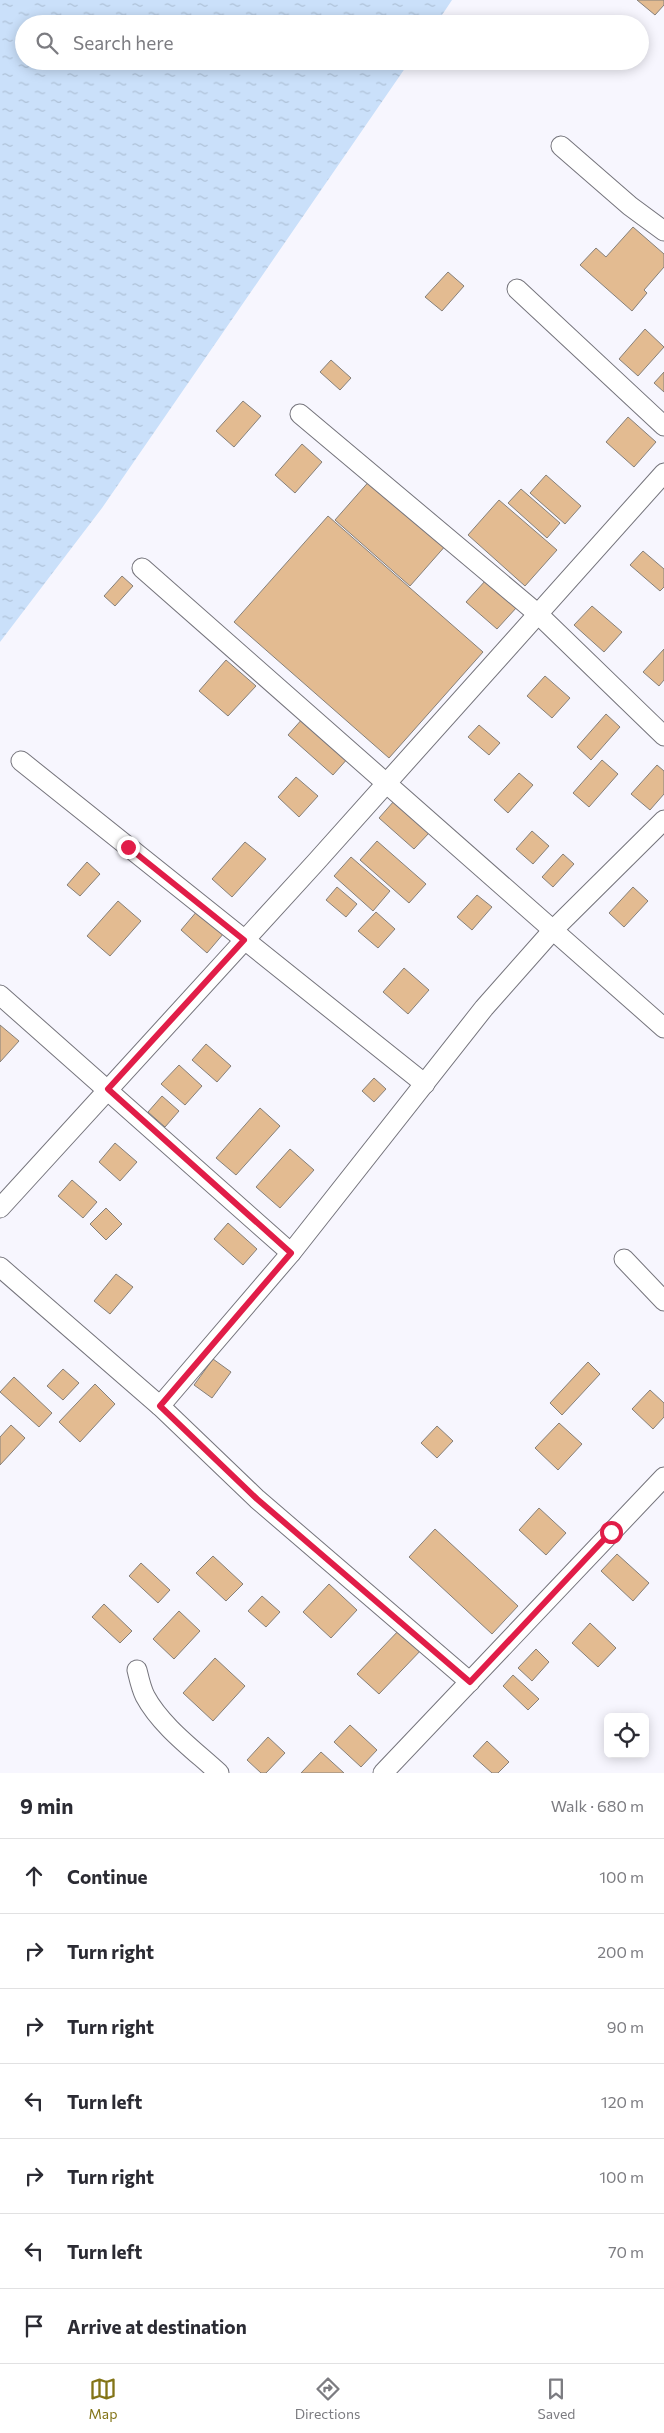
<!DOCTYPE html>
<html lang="en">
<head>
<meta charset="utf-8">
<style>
  body { margin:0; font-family:Commissioner,sans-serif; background:#f7f7f7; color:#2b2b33 }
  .controls { position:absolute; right:15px; bottom:15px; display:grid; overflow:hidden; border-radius:8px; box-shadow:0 2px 12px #0003 }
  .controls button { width:45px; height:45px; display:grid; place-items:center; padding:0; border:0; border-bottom:1px solid #e1e1e2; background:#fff; color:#2b2b33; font:25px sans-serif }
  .stop { position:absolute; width:15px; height:15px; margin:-11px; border:4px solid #e11d48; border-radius:50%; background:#fff }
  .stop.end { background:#e11d48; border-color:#fff; box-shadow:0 1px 5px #0008 }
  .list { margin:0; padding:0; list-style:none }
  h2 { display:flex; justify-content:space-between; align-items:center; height:65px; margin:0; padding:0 20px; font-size:21px }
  h2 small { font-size:16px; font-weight:400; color:#7c7c81 }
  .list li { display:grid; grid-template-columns:32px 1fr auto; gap:15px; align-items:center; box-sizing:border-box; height:75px; padding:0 20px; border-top:1px solid #e1e1e2 }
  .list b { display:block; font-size:19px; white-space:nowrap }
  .list em { font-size:16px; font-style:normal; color:#7c7c81 }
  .icon { flex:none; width:28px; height:28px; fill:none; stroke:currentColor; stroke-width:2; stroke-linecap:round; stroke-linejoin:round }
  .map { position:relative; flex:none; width:664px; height:1773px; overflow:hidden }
  .search { position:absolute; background:#fff; box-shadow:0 2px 12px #0003; left:15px; right:15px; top:15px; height:55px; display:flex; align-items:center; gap:12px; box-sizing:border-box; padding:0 18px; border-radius:28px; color:#7c7c81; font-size:19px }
  .sheet { height:590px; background:#fff }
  nav { display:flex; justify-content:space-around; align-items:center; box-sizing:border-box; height:70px; border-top:1px solid #e1e1e2; background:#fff; font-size:14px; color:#7c7c81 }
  nav a { display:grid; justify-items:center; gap:2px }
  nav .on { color:#837417 }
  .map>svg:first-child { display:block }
</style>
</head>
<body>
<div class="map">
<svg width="664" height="1773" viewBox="0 0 664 1773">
  <defs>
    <pattern id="water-ripples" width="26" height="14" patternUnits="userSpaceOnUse" patternTransform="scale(1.25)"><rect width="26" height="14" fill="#cae0fa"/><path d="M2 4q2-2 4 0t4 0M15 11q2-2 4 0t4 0" fill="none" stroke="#aec1d7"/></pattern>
  </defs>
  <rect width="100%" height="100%" fill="#f7f6fe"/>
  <path fill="url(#water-ripples)" d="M0,0H452L436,24H24V61H410L102,508L0,642Z"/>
  <g fill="#e3bb91" stroke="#86807a">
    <path d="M637,0H664V5L655,15Z"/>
    <path d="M633,227L664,254V267L644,290L647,293L632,311L580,265L596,248L606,257Z"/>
    <path d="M448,272L464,286L442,311L425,297Z"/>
    <path d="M645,329L664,347L638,376L619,359Z"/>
    <path d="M331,360L351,378L340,390L320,372Z"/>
    <path d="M664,372V392L654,383Z"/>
    <path d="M243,401L261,416L234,447L216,431Z"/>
    <path d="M628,417L656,442L634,467L606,442Z"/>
    <path d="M302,444L322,462L295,493L275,475Z"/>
    <path d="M546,475L581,506L565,524L530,493Z"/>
    <path d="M372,478L447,544L410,586L335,520Z"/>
    <path d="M521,489L560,523L547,538L508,503Z"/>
    <path d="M499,500L557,550L525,586L468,535Z"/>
    <path d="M328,516L483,652L389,758L234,622Z"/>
    <path d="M643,551L664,569V587L660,591L630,565Z"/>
    <path d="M122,576L133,586L115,606L104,596Z"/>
    <path d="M486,580L517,607L497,629L466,602Z"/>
    <path d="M592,606L622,632L604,652L574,625Z"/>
    <path d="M664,649V680L659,686L643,672Z"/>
    <path d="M226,660L256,686L228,716L199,691Z"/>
    <path d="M545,676L570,698L552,718L527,696Z"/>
    <path d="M606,714L620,727L591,760L577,747Z"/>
    <path d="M304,717L349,757L333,775L288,735Z"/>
    <path d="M479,725L500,743L489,755L468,737Z"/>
    <path d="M602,760L618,774L589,807L573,793Z"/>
    <path d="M657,765L664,771V794L650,810L631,794Z"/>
    <path d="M519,773L533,785L508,813L494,800Z"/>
    <path d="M296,777L318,796L299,817L278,797Z"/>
    <path d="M394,801L429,833L414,849L379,818Z"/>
    <path d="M532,831L549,846L533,864L516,849Z"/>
    <path d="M377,841L426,884L409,903L360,860Z"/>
    <path d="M245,842L266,859L232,897L212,879Z"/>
    <path d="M563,854L574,864L553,887L542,877Z"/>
    <path d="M351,857L390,891L373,911L334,876Z"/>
    <path d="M87,862L100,874L80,896L67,885Z"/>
    <path d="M337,887L357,904L346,917L326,900Z"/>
    <path d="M633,887L648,901L624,927L609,913Z"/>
    <path d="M477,895L492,907L472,930L457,917Z"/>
    <path d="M118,901L141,921L110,956L87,936Z"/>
    <path d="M198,910L224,933L207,953L181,930Z"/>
    <path d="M376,912L395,929L378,948L358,931Z"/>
    <path d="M404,968L429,990L408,1014L383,992Z"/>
    <path d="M0,1025L19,1041L0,1062Z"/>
    <path d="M206,1044L231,1066L217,1082L192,1060Z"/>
    <path d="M179,1065L202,1086L185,1105L161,1084Z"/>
    <path d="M374,1078L386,1089L374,1102L362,1091Z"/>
    <path d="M162,1096L179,1111L165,1127L148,1112Z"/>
    <path d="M260,1108L280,1126L236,1175L216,1158Z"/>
    <path d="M115,1143L137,1162L120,1181L99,1162Z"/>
    <path d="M290,1149L314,1170L280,1208L256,1187Z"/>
    <path d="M72,1180L97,1202L83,1218L58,1196Z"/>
    <path d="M106,1208L122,1224L106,1240L90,1224Z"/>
    <path d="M228,1223L257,1249L243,1265L214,1239Z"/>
    <path d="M116,1274L133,1287L110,1314L94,1301Z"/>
    <path d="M213,1359L231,1372L212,1398L194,1385Z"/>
    <path d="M588,1362L600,1374L562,1415L550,1403Z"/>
    <path d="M63,1369L79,1383L63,1400L47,1386Z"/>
    <path d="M14,1377L52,1413L39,1427L0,1392Z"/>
    <path d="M95,1384L115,1404L80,1442L59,1422Z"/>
    <path d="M650,1390L664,1403V1417L653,1429L632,1409Z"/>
    <path d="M559,1423L582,1444L558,1470L535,1448Z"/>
    <path d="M11,1425L25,1438L0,1465V1437Z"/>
    <path d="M437,1426L453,1441L437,1458L421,1443Z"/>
    <path d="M539,1508L566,1533L546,1555L519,1530Z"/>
    <path d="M435,1529L518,1606L492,1634L409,1557Z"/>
    <path d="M617,1554L649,1583L633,1601L601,1571Z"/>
    <path d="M213,1556L243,1584L226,1601L196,1573Z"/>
    <path d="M141,1563L170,1590L158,1603L129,1576Z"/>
    <path d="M329,1584L357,1610L331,1638L303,1612Z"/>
    <path d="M262,1596L280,1612L266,1627L248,1611Z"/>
    <path d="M104,1604L132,1631L120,1643L92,1617Z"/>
    <path d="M179,1611L200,1631L174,1659L153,1639Z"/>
    <path d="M590,1623L616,1648L598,1667L572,1643Z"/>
    <path d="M402,1627L424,1647L379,1694L357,1674Z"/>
    <path d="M536,1649L549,1662L532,1681L518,1668Z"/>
    <path d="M215,1658L245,1686L213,1721L183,1693Z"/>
    <path d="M513,1675L539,1699L528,1710L503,1686Z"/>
    <path d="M350,1725L377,1750L361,1767L334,1742Z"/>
    <path d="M268,1737L285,1753L266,1773H261L247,1760Z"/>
    <path d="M487,1741L509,1762L498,1773H492L473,1756Z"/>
    <path d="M321,1752L344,1773H301Z"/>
  </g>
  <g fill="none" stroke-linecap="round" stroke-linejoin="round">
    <g stroke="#75747c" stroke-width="21">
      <g id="minor">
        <path d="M561,146L630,206L664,231"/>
        <path d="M517,289L664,426"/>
        <path d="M300,414L538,614L664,736"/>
        <path d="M142,568L664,1028"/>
        <path d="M21,761L425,1084"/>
        <path d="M0,995L291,1253"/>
        <path d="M0,1208L316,862L664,473"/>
        <path d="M624,1259L664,1301"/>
        <path d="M0,1267L160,1406L257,1499L470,1682"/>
        <path d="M160,1406L291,1253L484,1008L553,930L664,820"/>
        <path d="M137,1670C139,1678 141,1688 145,1696C161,1726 194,1750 219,1773"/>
        <path d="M383,1773L664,1477"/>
      </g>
    </g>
    <use href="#minor" stroke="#fff" stroke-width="19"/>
  </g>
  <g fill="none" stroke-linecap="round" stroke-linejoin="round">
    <path stroke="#e11d48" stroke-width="6" d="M128,847L244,940L108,1089L291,1253L160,1406L257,1499L470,1682L611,1532"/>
  </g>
</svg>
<div class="controls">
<button><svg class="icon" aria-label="locate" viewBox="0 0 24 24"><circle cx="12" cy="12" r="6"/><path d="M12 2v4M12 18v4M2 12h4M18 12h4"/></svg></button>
</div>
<div class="stop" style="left:611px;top:1532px"></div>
<div class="stop end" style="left:128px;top:847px"></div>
<div class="search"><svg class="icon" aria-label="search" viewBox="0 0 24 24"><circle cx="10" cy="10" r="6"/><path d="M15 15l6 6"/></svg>Search here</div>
</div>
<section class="sheet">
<h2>9 min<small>Walk · 680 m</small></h2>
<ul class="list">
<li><svg class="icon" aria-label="ahead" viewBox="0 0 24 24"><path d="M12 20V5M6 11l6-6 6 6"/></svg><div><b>Continue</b></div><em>100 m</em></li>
<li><svg class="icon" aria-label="right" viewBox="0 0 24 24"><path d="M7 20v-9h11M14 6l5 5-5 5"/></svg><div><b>Turn right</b></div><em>200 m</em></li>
<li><svg class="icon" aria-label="right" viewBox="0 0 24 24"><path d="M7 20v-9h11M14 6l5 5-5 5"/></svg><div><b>Turn right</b></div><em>90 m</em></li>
<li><svg class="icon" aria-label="left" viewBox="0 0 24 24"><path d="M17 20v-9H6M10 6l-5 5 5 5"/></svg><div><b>Turn left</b></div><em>120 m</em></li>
<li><svg class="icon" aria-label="right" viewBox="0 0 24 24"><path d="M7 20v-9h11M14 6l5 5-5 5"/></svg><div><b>Turn right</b></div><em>100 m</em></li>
<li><svg class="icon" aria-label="left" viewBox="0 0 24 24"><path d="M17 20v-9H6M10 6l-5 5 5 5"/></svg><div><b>Turn left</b></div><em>70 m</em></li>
<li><svg class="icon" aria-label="arrive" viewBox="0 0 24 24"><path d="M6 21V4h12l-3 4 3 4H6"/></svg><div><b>Arrive at destination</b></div></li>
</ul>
</section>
<nav>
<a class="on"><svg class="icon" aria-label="map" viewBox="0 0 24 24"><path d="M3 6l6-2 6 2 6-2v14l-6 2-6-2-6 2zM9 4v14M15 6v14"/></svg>Map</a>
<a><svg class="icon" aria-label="directions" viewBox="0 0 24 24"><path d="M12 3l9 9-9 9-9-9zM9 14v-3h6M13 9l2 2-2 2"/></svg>Directions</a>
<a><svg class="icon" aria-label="saved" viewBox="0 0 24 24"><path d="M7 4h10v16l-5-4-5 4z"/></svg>Saved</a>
</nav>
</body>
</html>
